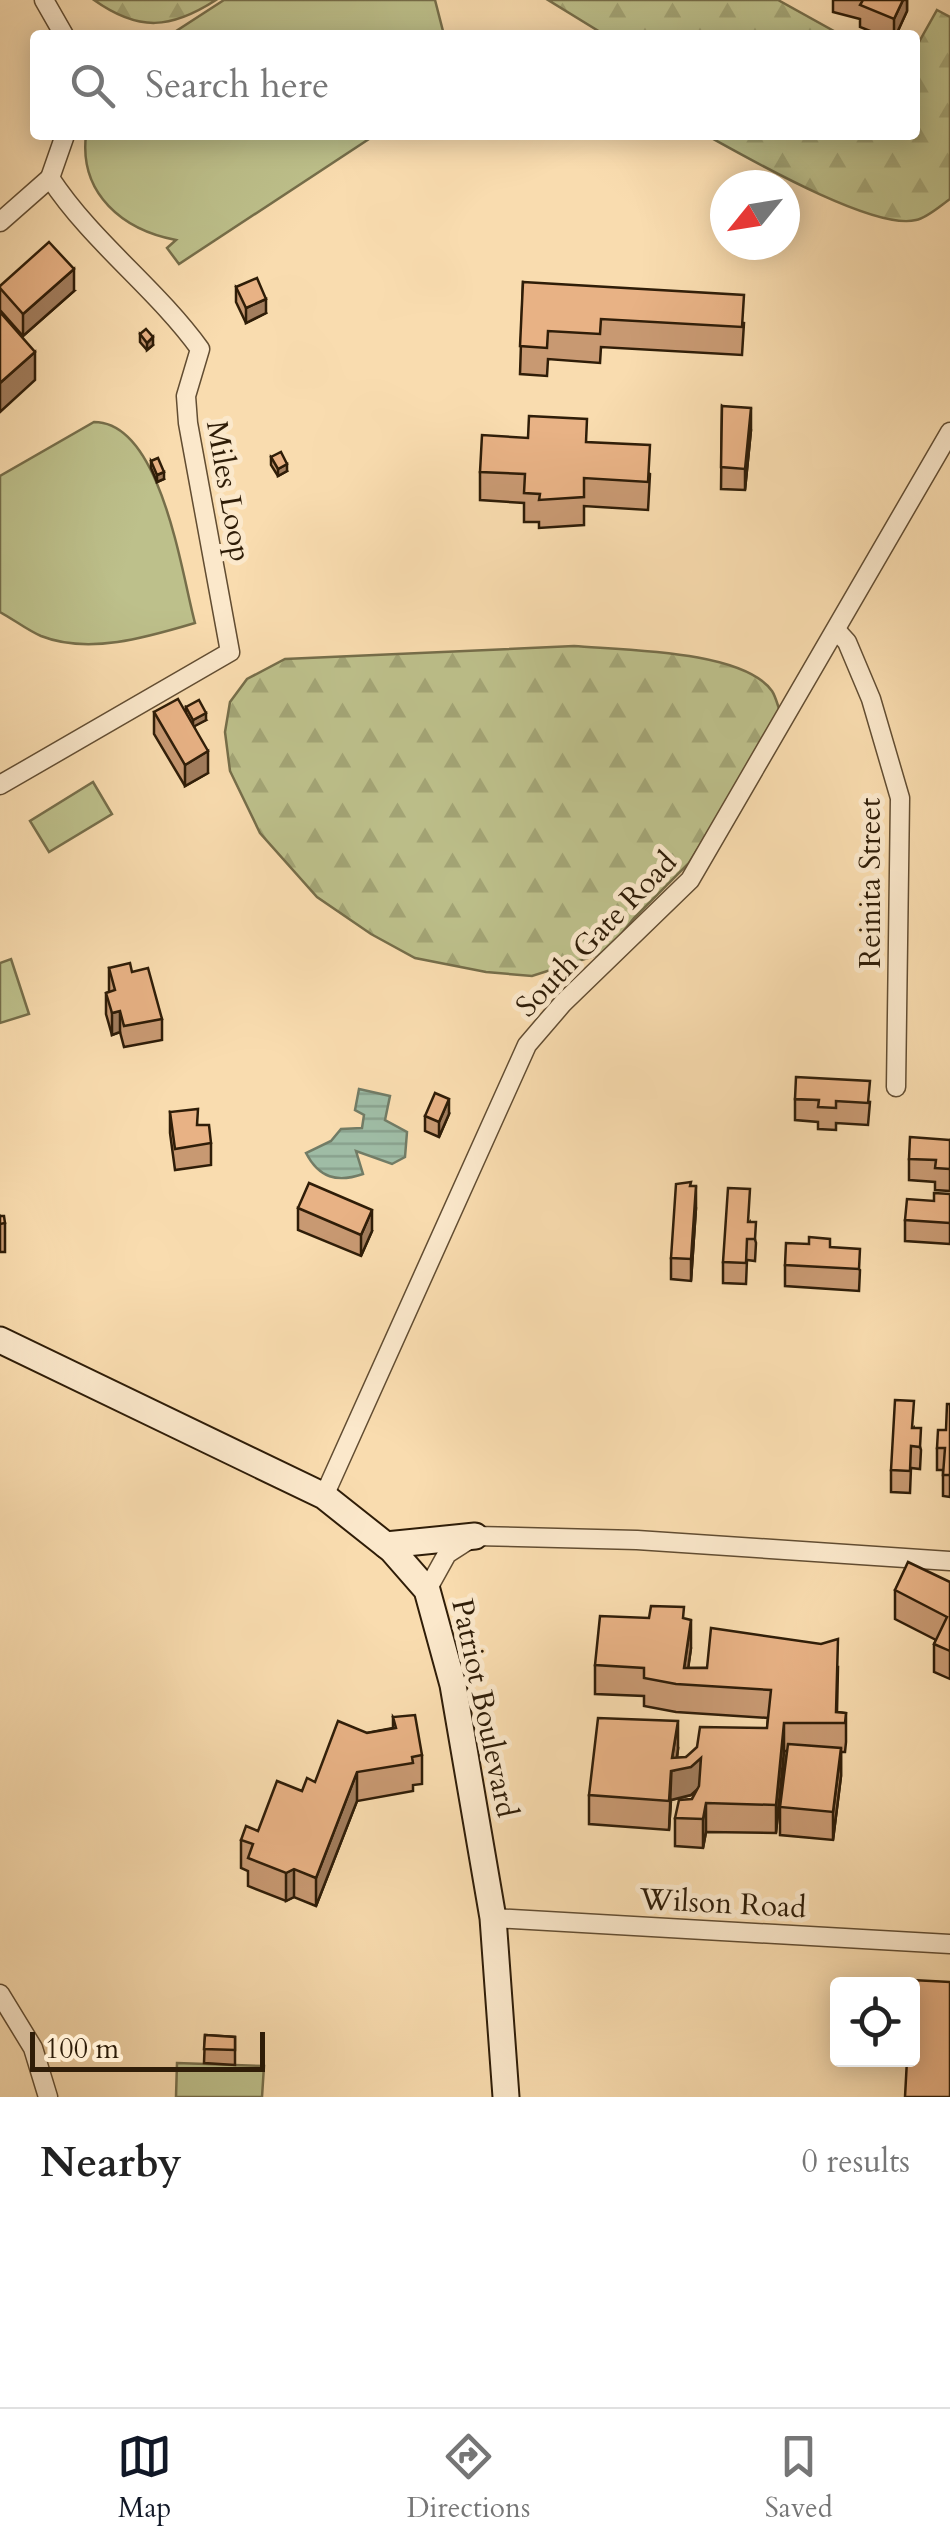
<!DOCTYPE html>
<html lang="en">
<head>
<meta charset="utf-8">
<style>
  body { margin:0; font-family:Cardo,serif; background:#f6f6f6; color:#222 }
  .controls { position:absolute; right:30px; bottom:30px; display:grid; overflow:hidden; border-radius:10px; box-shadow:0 5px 25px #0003 }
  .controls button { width:90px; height:90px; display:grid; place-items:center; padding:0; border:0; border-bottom:2px solid #e0e0e0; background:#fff; color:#222; font:50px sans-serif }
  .compass { position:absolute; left:710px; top:170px; width:90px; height:90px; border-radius:50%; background:#fff; box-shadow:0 5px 25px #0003; rotate:240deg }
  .scale { position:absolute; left:30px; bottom:25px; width:235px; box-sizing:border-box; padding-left:10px; border:5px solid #2f1d08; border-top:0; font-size:28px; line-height:35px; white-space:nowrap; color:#2f1d08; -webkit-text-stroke:8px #fbe8cb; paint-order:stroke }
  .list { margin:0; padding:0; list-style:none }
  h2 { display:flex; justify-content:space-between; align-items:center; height:130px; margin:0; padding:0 40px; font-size:42px }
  h2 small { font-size:32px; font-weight:400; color:#767676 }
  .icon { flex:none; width:55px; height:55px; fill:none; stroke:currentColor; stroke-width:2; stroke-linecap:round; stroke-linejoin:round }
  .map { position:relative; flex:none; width:950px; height:2097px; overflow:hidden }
  .search { position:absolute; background:#fff; box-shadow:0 5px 25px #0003; left:30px; right:30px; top:30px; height:110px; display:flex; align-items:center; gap:25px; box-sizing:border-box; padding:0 35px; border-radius:10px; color:#767676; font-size:38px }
  .sheet { height:310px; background:#fff }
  nav { display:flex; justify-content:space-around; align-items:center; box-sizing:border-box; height:140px; border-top:2px solid #e0e0e0; background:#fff; font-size:28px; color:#767676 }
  nav a { display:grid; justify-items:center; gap:5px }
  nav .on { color:#111827 }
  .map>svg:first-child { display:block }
</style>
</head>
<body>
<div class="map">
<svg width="950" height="2097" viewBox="0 0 950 2097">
  <defs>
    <pattern id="forest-firs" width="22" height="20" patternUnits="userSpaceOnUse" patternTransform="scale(2.5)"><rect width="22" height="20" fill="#bdc08b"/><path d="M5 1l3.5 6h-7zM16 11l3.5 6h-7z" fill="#a3a576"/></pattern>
    <pattern id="water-rules" width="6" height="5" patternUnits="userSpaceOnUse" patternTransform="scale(2.5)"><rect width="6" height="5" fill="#9fbca5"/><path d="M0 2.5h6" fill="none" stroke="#89a18d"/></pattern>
  </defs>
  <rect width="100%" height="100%" fill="#f9dcaf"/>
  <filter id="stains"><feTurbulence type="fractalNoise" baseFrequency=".002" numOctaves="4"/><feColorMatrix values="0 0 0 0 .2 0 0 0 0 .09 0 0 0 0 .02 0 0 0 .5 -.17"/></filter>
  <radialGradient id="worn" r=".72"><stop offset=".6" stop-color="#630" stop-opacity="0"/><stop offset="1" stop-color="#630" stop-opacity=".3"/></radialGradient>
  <g fill="url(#forest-firs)" stroke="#766e4a" stroke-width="2.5">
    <path d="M94,0H216C171,29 139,32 94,0Z"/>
    <path d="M548,0H778L841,35H605Z"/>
    <path d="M937,10L950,17V199C940,206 927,218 916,220C874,231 746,157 706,135H915V49Z"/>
    <path d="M574,646C622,650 743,650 772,691C776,697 778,707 781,714L689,863L634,918L607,952L532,976L486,972L415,958L371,934L317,897L260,833L230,771L225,732L230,702L247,679L285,659Z"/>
  </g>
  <g fill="#bdc08b" stroke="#766e4a" stroke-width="2.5">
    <path d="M224,0H435L444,35H170Z"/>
    <path d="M86,135H375L179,264L167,248L176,240C123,230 79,194 86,135Z"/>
    <path d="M94,422C161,422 181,571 195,623C148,637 89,655 41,636C27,630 13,619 0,612V476Z"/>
    <path d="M93,782L112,814L49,852L30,821Z"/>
    <path d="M11,959L29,1014L0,1023V963Z"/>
    <path d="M177,2063L264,2066L262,2097H176Z"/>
  </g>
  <path fill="url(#water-rules)" stroke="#727c66" stroke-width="2.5" d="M359,1089L390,1096L385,1120L407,1132L405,1157L392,1164L356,1151L363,1174C337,1183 319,1178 306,1153L331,1141L341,1129L362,1128L364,1115L355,1110Z"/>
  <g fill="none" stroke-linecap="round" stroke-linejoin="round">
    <g stroke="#624d32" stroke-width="21">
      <g id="street">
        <path d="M44,0L64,35"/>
        <path d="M0,222L50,178"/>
        <path d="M837,631L847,642L871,699L900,798L896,1087"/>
        <path d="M0,785L230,652L188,423L186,396L200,349C155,287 92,242 50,178L65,135"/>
        <path d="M324,1496L527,1045L563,1003L690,880L950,432"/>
        <path d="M427,1590L447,1554L475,1536L637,1540L950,1561"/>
        <path d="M493,1918L950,1944"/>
        <path d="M0,1994L33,2048L48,2097"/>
      </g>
    </g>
    <g stroke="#2f1d08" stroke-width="29">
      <g id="secondary">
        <path d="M0,1340L324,1496L392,1550L427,1590L453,1685L493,1918L506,2097"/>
        <path d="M386,1545L475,1536"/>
      </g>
    </g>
    <use href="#street" stroke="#fbe8cb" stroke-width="18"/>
    <use href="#secondary" stroke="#fbe8cb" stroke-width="25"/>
  </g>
  <g fill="#c89972" stroke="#2f1d08" stroke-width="2.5">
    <path d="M833,0H907V11L896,35H880L860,27V19L833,12Z"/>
    <path d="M523,282L744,323L742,355L601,347L600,363L548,359L547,376L520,374Z"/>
    <path d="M0,286L74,291L23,336L0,310Z"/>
    <path d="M236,287L266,313L246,323L236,302Z"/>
    <path d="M140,334L153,345L147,350L140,342Z"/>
    <path d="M722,406L751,430L745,490L721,489Z"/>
    <path d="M587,442L650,474L648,510L584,506V525L539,528V522H524V503L480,500V472Z"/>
    <path d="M271,457L287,471L278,476L271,465Z"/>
    <path d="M151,461L164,479L157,482L151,468Z"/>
    <path d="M186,707L206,720L194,726L208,773L185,786L154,734V712L186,713Z"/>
    <path d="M109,968L132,972L162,1019V1040L124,1047L120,1032L112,1035L106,1014V993L109,992Z"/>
    <path d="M795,1099L870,1102L868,1125L836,1123V1130L818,1129V1122L795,1120Z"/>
    <path d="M170,1112L198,1125L211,1143V1165L175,1170L170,1133Z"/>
    <path d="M449,1114L439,1137L425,1131V1116Z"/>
    <path d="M950,1140V1191L935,1190V1182L909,1180V1159Z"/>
    <path d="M690,1186L696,1208L691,1281L671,1279V1258Z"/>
    <path d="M950,1194V1244L905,1241V1220L934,1201Z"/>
    <path d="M298,1208L372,1231L361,1256L298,1230Z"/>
    <path d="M0,1216L5,1223V1252H0Z"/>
    <path d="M750,1222L756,1243L755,1261L747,1260L746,1284L723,1283V1262Z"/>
    <path d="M830,1247L860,1270L859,1291L785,1286V1265Z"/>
    <path d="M950,1404V1497L943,1496V1470H937V1448L946,1430Z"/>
    <path d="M914,1428L921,1450L920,1469L911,1468L910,1493L891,1492V1470Z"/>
    <path d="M950,1582V1679L934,1672V1644L936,1640L895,1619V1590Z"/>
    <path d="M649,1618L684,1619L691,1648L688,1668L838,1667L837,1712L846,1713V1742L845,1752H841V1776L833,1840L780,1835V1807L787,1751H784L776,1833L706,1832L703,1848L675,1846V1818L692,1799L698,1789L691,1795L671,1800L669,1830L589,1824V1795L678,1749L677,1758L686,1757L767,1728L768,1718L676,1712L644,1706V1696L595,1694V1665Z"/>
    <path d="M393,1717L422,1755V1784L413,1785V1791L357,1801L316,1906L294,1897L286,1901L248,1886V1871L241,1868V1840L258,1831L315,1782L367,1733L393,1728Z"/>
    <path d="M205,2035L235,2037V2065L204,2063Z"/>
  </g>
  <g fill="#a27d5d" stroke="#2f1d08" stroke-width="2.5">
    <path d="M903,0H907V11L896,35H894V19Z"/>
    <path d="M74,269V291L23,336V314Z"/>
    <path d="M266,299V313L246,323V308Z"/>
    <path d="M153,337V345L147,350V343Z"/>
    <path d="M35,352V380L0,412V383Z"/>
    <path d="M751,408V430L745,490V469Z"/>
    <path d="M287,464V471L278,476V469Z"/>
    <path d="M164,472V479L157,482V475Z"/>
    <path d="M206,713V720L193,727V720Z"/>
    <path d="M208,751V773L185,786V765Z"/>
    <path d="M120,1011V1032L112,1035V1013Z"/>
    <path d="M449,1099V1114L439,1137V1122Z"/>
    <path d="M696,1186V1208L691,1281V1259Z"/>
    <path d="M372,1210V1231L361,1256V1235Z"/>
    <path d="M691,1620V1648L686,1684L684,1668Z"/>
    <path d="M678,1721V1749L675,1770L701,1758V1786L691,1795L671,1800L669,1830L672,1758Z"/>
    <path d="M784,1723V1751L776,1833V1805Z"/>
    <path d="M841,1748V1776L833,1840V1812Z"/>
    <path d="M357,1772V1801L316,1906V1878Z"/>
    <path d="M706,1803V1832L703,1848V1819Z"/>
    <path d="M294,1869V1897L286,1901V1873Z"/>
  </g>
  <g fill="#e8b285" stroke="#2f1d08" stroke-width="2.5">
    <path d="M863,0H903L894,19L860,5Z"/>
    <path d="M49,242L74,269L23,314L0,288V286Z"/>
    <path d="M257,278L266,299L246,308L236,287Z"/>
    <path d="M523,282L744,295L742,327L601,319L600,334L548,331L547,348L520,346Z"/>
    <path d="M0,312L35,352L0,383Z"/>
    <path d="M146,329L153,337L147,343L140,334Z"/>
    <path d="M722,406L751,408L745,469L721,467Z"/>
    <path d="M529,416L587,419L586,442L650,445L648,482L584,478V497L539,500L540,494L524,493L525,474L480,472L482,435L528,438Z"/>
    <path d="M281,452L287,464L278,469L271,457Z"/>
    <path d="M158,458L164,472L157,475L151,461Z"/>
    <path d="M178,699L208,751L185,765L154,712Z"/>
    <path d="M199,700L206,713L193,720L186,707Z"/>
    <path d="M130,963L132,972L148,968L162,1019L124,1026L120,1011L112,1013L106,993L115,990L109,968Z"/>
    <path d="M796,1077L870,1081L868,1103L836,1101V1108L818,1107L819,1100L795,1099Z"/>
    <path d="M435,1093L449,1099L439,1122L425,1116Z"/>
    <path d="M198,1109L197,1125H209L211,1143L175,1149L170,1112Z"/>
    <path d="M910,1137L950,1140V1169L935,1168L936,1160L909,1159Z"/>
    <path d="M691,1182L690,1186H696L691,1259L671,1258L676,1184Z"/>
    <path d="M309,1183L372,1210L361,1235L298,1208Z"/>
    <path d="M728,1188L750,1189L748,1222H756L755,1239H747L746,1263L723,1262Z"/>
    <path d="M934,1193L950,1194V1223L905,1220L907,1199L934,1201Z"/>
    <path d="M0,1216H4L5,1223L0,1224Z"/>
    <path d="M809,1237L830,1239V1247L860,1249L859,1269L785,1265L786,1243L809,1244Z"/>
    <path d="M895,1400L914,1401L912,1428H921L920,1447L911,1446L910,1471L891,1470Z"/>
    <path d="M947,1404H950V1475H943L945,1448H937L938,1430H946Z"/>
    <path d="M908,1562L950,1582V1651L934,1644L947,1617L895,1590Z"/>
    <path d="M651,1606L684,1607L683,1618L691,1620L684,1668H707L711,1628L821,1644L838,1639L836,1712L846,1713L845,1723H784L776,1805L706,1803L703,1819L675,1818L679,1800L692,1799L699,1786L701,1758L691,1767L671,1771L669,1801L589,1795L598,1718L678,1721L672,1758L686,1757L697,1747L700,1727L767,1728L771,1690L676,1684L644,1678V1668L595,1665L600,1616L649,1618Z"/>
    <path d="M415,1715L422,1755L412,1757L413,1763L357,1772L316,1878L294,1869L286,1873L248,1858L253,1844L241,1840L246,1826L258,1831L277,1781L302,1791L307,1778L315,1782L338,1721L367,1733L396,1728L393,1717Z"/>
    <path d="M788,1744L841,1748L833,1812L780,1807Z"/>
    <path d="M912,1980L950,1982V2097H905L907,2060H912Z"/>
    <path d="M205,2035L235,2037V2050L204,2049Z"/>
  </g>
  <g text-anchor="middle" stroke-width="10" stroke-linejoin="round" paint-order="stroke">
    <g font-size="30" fill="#2f1d08" stroke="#fbe8cb">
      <text transform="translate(229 491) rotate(80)" y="10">Miles Loop</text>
      <text transform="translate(870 883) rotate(-90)" y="10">Reinita Street</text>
      <text transform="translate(596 934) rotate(-46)" y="10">South Gate Road</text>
      <text transform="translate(485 1708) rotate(78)" y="10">Patriot Boulevard</text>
      <text transform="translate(723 1903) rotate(3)" y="10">Wilson Road</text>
    </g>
  </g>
  <rect width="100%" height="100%" filter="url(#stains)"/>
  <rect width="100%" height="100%" fill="url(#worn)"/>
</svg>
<div class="controls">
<button><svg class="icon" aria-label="locate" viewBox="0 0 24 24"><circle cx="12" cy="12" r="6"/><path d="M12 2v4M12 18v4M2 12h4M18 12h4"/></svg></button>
</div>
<svg class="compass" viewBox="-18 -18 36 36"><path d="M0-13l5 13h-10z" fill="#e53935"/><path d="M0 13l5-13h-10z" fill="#767676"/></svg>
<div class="scale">100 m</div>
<div class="search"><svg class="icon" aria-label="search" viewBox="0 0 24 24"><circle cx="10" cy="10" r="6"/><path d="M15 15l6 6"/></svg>Search here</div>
</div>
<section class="sheet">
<h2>Nearby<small>0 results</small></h2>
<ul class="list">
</ul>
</section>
<nav>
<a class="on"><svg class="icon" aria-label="map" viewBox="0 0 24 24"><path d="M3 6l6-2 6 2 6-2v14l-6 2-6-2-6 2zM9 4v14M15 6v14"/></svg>Map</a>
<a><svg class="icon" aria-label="directions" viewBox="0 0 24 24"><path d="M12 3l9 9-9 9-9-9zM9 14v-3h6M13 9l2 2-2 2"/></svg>Directions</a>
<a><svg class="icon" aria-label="saved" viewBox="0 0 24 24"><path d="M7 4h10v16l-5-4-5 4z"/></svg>Saved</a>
</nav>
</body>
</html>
